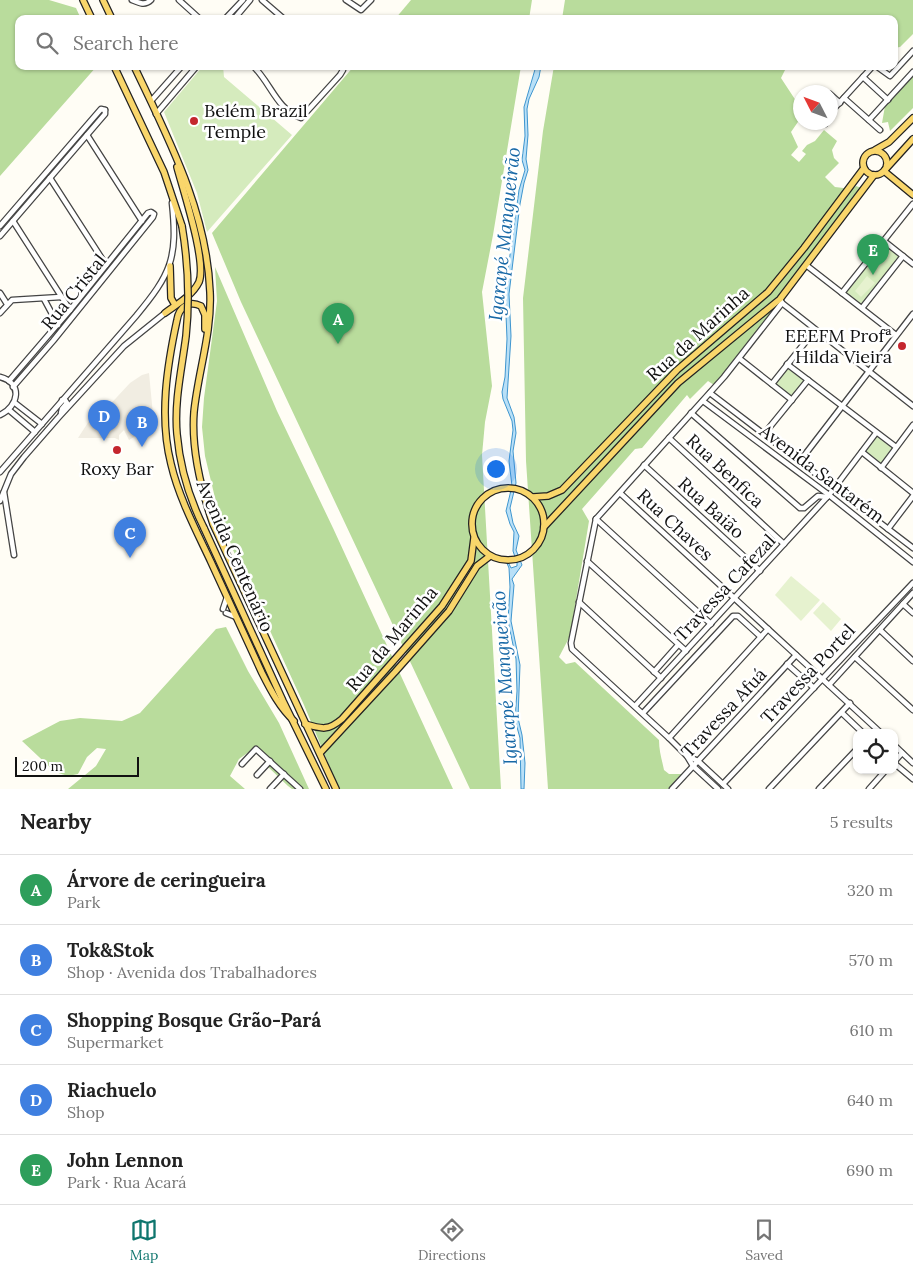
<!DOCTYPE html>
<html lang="en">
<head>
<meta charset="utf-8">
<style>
  body { margin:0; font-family:Lora,serif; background:#f2f2f2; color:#222 }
  .controls { position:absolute; right:15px; bottom:15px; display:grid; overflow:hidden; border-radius:10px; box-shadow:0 1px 4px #0004 }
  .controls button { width:45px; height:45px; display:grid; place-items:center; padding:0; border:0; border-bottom:1px solid #e0e0e0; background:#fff; color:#222; font:25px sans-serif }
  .compass { position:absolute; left:793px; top:85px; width:45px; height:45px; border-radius:50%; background:#fff; box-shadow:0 1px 4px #0004; rotate:312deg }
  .scale { position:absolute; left:15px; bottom:12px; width:124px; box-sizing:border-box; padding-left:5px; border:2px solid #111; border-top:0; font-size:14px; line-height:18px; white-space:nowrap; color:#111; -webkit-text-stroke:4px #fff; paint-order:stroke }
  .you { position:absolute; left:495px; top:468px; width:18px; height:18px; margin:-12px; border:4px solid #fff; border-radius:50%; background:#1a73e8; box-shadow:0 0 0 8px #1a73e833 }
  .badge { display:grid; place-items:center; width:32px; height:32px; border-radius:50%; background:#0f766e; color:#fff; font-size:16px; font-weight:700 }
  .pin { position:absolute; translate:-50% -41px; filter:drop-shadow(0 1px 2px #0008) }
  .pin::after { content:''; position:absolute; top:26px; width:18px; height:15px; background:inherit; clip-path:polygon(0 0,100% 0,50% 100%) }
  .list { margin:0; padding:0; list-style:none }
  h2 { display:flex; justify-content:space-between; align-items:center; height:65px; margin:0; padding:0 20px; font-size:21px }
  h2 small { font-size:16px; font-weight:400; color:#767676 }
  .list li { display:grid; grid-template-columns:32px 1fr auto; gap:15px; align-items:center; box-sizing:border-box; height:70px; padding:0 20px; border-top:1px solid #e0e0e0 }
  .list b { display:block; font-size:19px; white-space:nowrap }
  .list p { margin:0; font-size:16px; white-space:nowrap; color:#767676 }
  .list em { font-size:16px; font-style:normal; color:#767676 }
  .icon { flex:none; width:28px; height:28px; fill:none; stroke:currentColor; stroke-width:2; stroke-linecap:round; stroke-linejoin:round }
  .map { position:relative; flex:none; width:913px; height:789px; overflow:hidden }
  .search { position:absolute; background:#fff; box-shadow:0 1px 4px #0004; left:15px; right:15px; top:15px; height:55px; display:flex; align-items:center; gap:12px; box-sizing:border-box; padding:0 18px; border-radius:10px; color:#767676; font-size:19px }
  .sheet { height:415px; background:#fff }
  nav { display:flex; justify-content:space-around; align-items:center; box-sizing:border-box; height:70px; border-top:1px solid #e0e0e0; background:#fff; font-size:14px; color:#767676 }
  nav a { display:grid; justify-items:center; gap:2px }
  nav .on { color:#0f766e }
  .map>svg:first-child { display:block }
</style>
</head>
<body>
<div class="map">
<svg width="913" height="789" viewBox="0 0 913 789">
  <rect width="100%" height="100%" fill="#fffdf5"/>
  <g fill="#d5ebbd">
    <path d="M203,66H223L224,77L292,135L207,232L197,193L164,112Z"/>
    <path d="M884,241L903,256L862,308L842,293Z"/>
    <path d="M787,364L808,380L792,400L772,384Z"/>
    <path d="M876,433L896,447L881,468L862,452Z"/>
  </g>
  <g fill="#b9dc9c">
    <path d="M0,0H49L76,8L81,19H19V66H97L0,176Z"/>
    <path d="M411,0H532L529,19H395Z"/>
    <path d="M565,0H913V34L900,47L894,48V19H562Z"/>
    <path d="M354,66H521L493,235L482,292L492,386L485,422L482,455L501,789H470L241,302L212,233Z"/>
    <path d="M554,66H787L781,78L800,107V119L791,132L798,147L791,155L799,162L806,154L802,151L807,145L815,141L824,130L837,141L832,150L834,158L839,163L825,177L835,187L852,189L856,186L865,189L781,302L714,385L708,381L690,399L687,395L642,448L635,449L582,509L589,521L570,636L559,657L566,664L575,662L659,740C659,751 662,760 664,770L669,774H682L668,789H548L526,461L523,298L543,131Z"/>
    <path d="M913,75V108L890,131L888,122L882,123L885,106Z"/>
    <path d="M215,267L277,411L333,528L453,789H339L304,705L233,550L216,502L205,456L202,427L204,398L217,301Z"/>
    <path d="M226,627L248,671L279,723L309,789H292L288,786L266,765L263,757L253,749L239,759L230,776L245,789H68L96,766L106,749L97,748L87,757L78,774L68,776L55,772L22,741L60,721L80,718L122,721L140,713L216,629Z"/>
  </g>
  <g fill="#e6f2cf">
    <path d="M867,276L875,283L861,297L855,291Z"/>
    <path d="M791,576L820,600L801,621L775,595Z"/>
    <path d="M823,602L841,619L831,631L813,613Z"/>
  </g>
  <path fill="#f1ede2" d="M149,373L154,425L129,440L124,430L119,435V440L115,438H78L89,421L104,411L130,383L142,375Z"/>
  <path fill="#b9e0f7" stroke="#3f96cf" d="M536,66H541L539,77L529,99L527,109L528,135L526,159L528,170L524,183L520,204L509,294L511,336L507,398L514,417L516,433L513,451L516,483L510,508L513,523L519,536L516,550L522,565L512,579L514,585L511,621L520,665L518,718L522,735L525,763L524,789H521L520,738L515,720L517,691L516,659L508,621L510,587L509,568L506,561L509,564L511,568L517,566V563L513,551L514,532L510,524L506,511L512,486L509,461L513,430L512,421L503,399L502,392L505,377L507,339L505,291L519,190L525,170L522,160L525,136L524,107Z"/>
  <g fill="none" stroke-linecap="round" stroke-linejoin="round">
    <g stroke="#444" stroke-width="7">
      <g id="minor">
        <path d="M132,0C139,3 145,6 151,0"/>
        <path d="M179,0L200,19"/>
        <path d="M262,0L284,19"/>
        <path d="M346,0L361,10L371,0"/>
        <path d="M225,19L243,0"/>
        <path d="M234,19L250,0"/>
        <path d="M253,66C271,83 276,109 301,118L340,75L343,70L342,66"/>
        <path d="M876,66L890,76L913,51"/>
        <path d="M863,77L888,100"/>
        <path d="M830,94L840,103"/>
        <path d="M844,98L880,130"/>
        <path d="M151,101L182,66"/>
        <path d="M830,113L873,66"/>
        <path d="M156,114L197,66"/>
        <path d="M869,120L913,72"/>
        <path d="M825,124V122"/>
        <path d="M87,135L142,221"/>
        <path d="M50,178L106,265"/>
        <path d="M13,221L70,310"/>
        <path d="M0,226L101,109L105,110"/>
        <path d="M0,236L105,114V110"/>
        <path d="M884,241L913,264"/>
        <path d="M806,265L896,335"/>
        <path d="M0,293L7,304"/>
        <path d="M842,293L913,204"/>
        <path d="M44,299L58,325"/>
        <path d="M782,303L913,406"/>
        <path d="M862,308L903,256"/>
        <path d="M0,313L12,300L61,297"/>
        <path d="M740,359L792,400"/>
        <path d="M787,364L896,447"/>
        <path d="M0,377C23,383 19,406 0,415"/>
        <path d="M9,381L70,310L148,213L151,212L154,214L153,217L53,341L13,387"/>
        <path d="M772,384L815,330"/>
        <path d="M710,393L913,548"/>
        <path d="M703,401L829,495L913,562"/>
        <path d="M15,403L42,424"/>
        <path d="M9,410L35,432"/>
        <path d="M61,413L62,409L67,403L65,400H62"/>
        <path d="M691,413L800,508H804L818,496L827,497"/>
        <path d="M764,434L808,380"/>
        <path d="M669,438L784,544"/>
        <path d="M862,452L913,493"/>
        <path d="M800,461L913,314"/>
        <path d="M644,465L760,571"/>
        <path d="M881,468L913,425"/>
        <path d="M0,472L136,316C171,274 178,258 172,203"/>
        <path d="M4,492L14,555"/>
        <path d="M620,493L881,733"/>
        <path d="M0,501L11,474L24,457L58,418L124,346L165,313"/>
        <path d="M596,519L571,643L572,649L669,738L687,756L693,766L718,789"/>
        <path d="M596,519L724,377L782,303L780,299"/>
        <path d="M596,519L711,624"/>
        <path d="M888,529L913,496"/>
        <path d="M587,561L686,651"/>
        <path d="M579,602L661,678"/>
        <path d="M903,604L913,613"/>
        <path d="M223,609L227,597"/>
        <path d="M226,613L236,617"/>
        <path d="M880,630L913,661"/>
        <path d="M855,657L913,710"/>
        <path d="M787,664L814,688"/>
        <path d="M654,672L678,645"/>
        <path d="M829,685L913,593"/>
        <path d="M635,706L829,495L876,433"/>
        <path d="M643,713L733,616H738L761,637"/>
        <path d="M842,713L863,733"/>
        <path d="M669,738L768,629"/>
        <path d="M894,745L913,763"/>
        <path d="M687,756L698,761L728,789"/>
        <path d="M894,762L902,753"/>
        <path d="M894,763L913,779"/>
        <path d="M242,764L256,749L300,789"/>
        <path d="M257,775L270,761"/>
        <path d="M723,784L913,583"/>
        <path d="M270,789L284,774"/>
        <path d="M672,789L796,655"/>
        <path d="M769,789L850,703"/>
        <path d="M819,789L857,749"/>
        <path d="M869,789L886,770"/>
      </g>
    </g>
    <g stroke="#222" stroke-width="8">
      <g id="major">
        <path d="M83,0L92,19"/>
        <path d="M103,0L112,19"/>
        <path d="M114,66L164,172L182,226"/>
        <path d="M134,66C168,138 207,211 210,292C212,333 198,372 194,412C191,450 201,489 213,524L336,789"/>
        <path d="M913,139L884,171L913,195"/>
        <path d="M875,150L889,142L913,118"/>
        <circle cx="875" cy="163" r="12"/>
        <path d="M170,266L171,298L175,305"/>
        <path d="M165,313C177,304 192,296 199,282C207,262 183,190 177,167"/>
        <path d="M205,329V315L201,306C189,300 179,307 177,320C167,366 159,417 171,464C179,498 196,530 211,562C228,599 245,636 262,673C271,691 280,708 294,721"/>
        <circle cx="508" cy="524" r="36"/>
        <path d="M533,497L548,496L562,490L677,370L768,292L804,248L864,168"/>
        <path d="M544,527L678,383L780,299L874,175"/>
        <path d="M204,528L283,701L326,789"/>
        <path d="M305,724C322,729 328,731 342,719L442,606L471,561L474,538"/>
        <path d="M320,753L395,672L449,611L477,566L490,556"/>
      </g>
    </g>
    <use href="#minor" stroke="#fff" stroke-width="4.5"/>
    <use href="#major" stroke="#f9d66b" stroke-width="5.5"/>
    <g stroke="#222" stroke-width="8" stroke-linecap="butt">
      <path id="major-bridge" d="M182,226C188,262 190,298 186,336C182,368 174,401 177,434C180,468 189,498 204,528"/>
    </g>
    <use href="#major-bridge" stroke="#f9d66b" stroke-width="5.5"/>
  </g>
  <g fill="#c4262e" stroke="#fff" stroke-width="2">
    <circle cx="194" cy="121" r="5"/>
    <circle cx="902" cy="346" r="5"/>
    <circle cx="117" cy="450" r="5"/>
  </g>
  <g text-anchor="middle" stroke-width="5" stroke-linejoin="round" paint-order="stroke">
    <g font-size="18" fill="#111" stroke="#fff" text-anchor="start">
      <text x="204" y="117">Belém Brazil<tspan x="204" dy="21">Temple</tspan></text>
      <text x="892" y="342" text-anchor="end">EEEFM Profª<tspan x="892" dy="21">Hilda Vieira</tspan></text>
      <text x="117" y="475" text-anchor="middle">Roxy Bar</text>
    </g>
    <g font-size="18" fill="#111" stroke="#fff">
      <text transform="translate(74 292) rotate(-51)" y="6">Rua Cristal</text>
      <text transform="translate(698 334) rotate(-42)" y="6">Rua da Marinha</text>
      <text transform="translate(725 471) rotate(43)" y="6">Rua Benfica</text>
      <text transform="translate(822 474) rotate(37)" y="6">Avenida Santarém</text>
      <text transform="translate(711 508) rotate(42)" y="6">Rua Baião</text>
      <text transform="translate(675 525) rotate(43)" y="6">Rua Chaves</text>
      <text transform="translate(235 556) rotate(66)" y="6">Avenida Centenário</text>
      <text transform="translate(725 588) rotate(-47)" y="6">Travessa Cafezal</text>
      <text transform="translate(392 639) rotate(-50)" y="6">Rua da Marinha</text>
      <text transform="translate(808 674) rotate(-47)" y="6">Travessa Portel</text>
      <text transform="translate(724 713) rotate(-47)" y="6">Travessa Afuá</text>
    </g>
    <g font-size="19" font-style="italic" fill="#1768a6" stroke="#fff">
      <text transform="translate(504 234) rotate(-84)" y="7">Igarapé Mangueirão</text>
      <text transform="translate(504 678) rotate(-94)" y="7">Igarapé Mangueirão</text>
    </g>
  </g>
</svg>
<div class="controls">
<button><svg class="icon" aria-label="locate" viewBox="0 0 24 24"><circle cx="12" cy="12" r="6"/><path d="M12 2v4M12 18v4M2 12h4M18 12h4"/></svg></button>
</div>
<svg class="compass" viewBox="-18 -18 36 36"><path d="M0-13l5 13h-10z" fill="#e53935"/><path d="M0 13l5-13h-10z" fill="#767676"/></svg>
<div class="scale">200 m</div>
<div class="you"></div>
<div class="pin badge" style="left:338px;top:344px;background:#2e9e5b">A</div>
<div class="pin badge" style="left:142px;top:447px;background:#3f7fe0">B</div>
<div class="pin badge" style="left:130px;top:558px;background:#3f7fe0">C</div>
<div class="pin badge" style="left:104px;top:441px;background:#3f7fe0">D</div>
<div class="pin badge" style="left:873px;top:275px;background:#2e9e5b">E</div>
<div class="search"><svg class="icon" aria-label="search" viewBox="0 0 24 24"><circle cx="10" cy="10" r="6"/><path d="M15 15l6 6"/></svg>Search here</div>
</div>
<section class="sheet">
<h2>Nearby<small>5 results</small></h2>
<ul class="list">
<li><span class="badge" style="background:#2e9e5b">A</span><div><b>Árvore de ceringueira</b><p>Park</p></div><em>320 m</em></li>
<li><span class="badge" style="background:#3f7fe0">B</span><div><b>Tok&amp;Stok</b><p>Shop · Avenida dos Trabalhadores</p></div><em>570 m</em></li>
<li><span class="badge" style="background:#3f7fe0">C</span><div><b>Shopping Bosque Grão-Pará</b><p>Supermarket</p></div><em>610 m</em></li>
<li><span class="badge" style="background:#3f7fe0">D</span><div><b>Riachuelo</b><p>Shop</p></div><em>640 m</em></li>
<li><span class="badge" style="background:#2e9e5b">E</span><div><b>John Lennon</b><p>Park · Rua Acará</p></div><em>690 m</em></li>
</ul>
</section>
<nav>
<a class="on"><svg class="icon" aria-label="map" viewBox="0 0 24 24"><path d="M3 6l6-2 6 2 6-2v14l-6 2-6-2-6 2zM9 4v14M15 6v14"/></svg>Map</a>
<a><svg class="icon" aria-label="directions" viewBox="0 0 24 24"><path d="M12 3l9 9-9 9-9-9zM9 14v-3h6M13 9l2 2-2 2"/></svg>Directions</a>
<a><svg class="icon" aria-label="saved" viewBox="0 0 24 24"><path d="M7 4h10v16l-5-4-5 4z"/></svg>Saved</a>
</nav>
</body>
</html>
